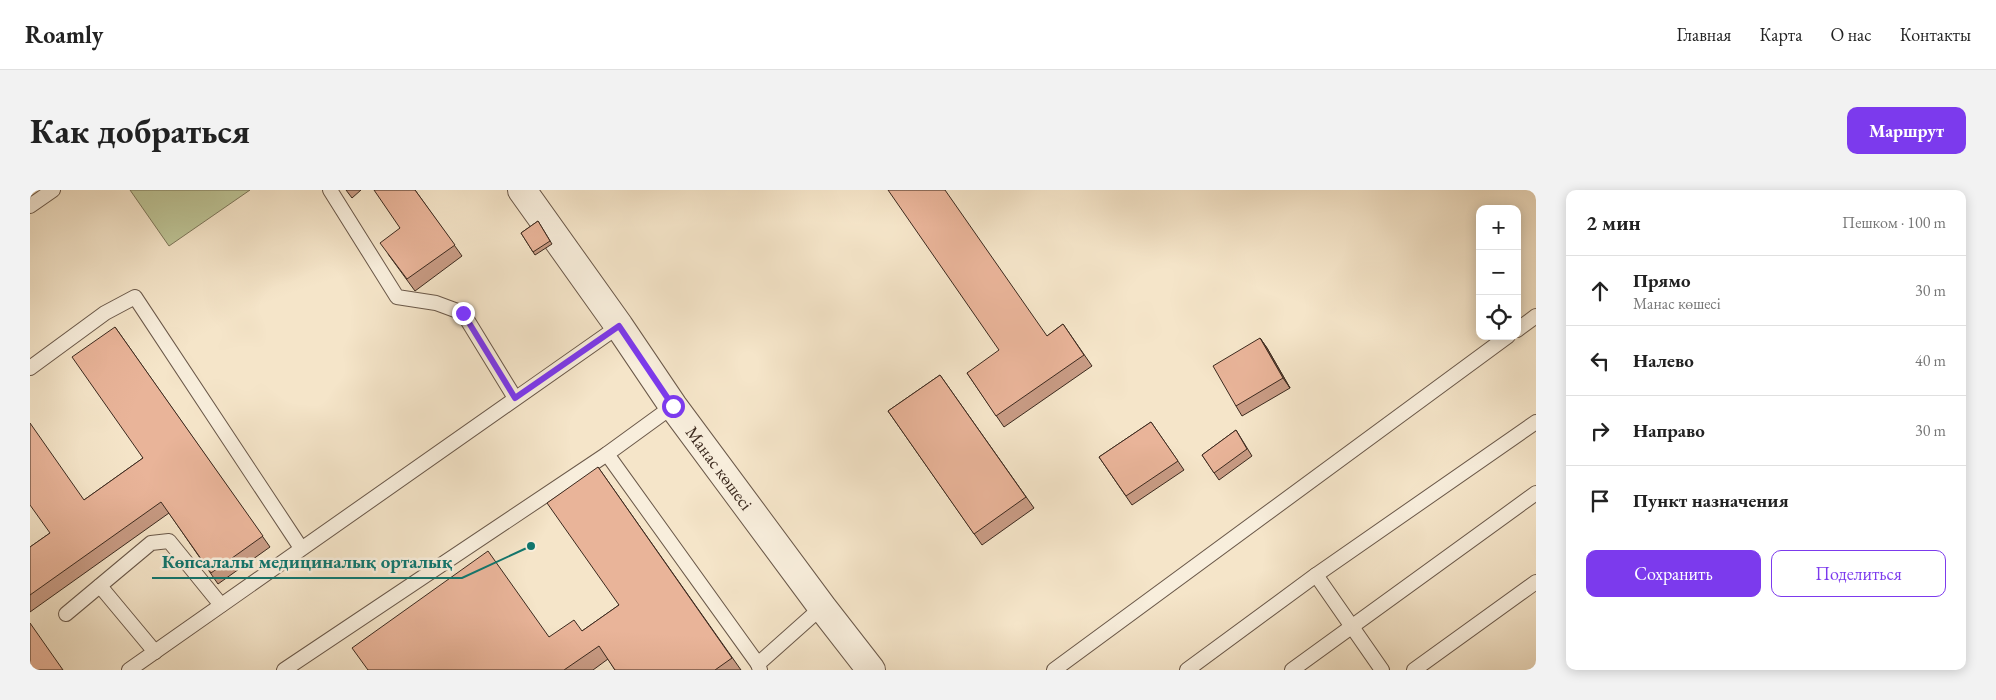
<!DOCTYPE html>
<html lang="ru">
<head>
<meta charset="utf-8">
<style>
  body { margin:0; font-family:"EB Garamond",serif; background:#f2f2f2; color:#222 }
  .controls { position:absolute; right:15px; top:15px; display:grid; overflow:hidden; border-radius:10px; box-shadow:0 2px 12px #0003 }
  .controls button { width:45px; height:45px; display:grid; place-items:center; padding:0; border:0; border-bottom:1px solid #e0e0e0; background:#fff; color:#222; font:25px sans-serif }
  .stop { position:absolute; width:15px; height:15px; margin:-11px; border:4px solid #7c3aed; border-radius:50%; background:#fff }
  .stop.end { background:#7c3aed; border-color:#fff; box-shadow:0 1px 5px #0008 }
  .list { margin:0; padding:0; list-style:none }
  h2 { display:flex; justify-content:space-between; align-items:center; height:65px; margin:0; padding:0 20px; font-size:21px }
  h2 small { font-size:16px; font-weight:400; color:#767676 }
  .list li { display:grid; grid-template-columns:32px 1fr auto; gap:15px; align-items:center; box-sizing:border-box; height:70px; padding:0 20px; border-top:1px solid #e0e0e0 }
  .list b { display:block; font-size:19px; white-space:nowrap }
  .list p { margin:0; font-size:16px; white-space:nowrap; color:#767676 }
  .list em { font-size:16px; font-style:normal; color:#767676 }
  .actions { display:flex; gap:10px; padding:15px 20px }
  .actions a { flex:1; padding:11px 0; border:1px solid #7c3aed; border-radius:10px; text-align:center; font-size:18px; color:#7c3aed }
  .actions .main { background:#7c3aed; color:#fff }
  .icon { flex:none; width:28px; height:28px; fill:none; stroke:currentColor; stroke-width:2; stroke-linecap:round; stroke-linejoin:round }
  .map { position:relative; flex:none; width:1506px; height:480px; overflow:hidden; border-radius:10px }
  header { display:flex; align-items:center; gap:30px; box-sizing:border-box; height:70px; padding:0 25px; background:#fff; border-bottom:1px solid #e0e0e0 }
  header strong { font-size:24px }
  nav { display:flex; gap:28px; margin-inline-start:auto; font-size:18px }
  .intro { display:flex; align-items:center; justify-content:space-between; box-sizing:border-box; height:120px; padding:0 30px }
  h1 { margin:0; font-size:35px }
  .button { padding:12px 22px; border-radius:10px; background:#7c3aed; color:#fff; font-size:18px; font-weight:700 }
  main { display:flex; gap:30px; padding:0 30px }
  aside { flex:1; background:#fff; border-radius:10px; box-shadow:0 2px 12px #0003 }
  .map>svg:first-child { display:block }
</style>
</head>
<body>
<header>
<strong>Roamly</strong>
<nav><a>Главная</a><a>Карта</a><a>О нас</a><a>Контакты</a></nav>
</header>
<div class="intro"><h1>Как добраться</h1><a class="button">Маршрут</a></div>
<main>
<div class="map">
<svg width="1506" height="480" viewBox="0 0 1506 480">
  <rect width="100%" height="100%" fill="#f5e5c9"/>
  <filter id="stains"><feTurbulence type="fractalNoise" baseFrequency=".004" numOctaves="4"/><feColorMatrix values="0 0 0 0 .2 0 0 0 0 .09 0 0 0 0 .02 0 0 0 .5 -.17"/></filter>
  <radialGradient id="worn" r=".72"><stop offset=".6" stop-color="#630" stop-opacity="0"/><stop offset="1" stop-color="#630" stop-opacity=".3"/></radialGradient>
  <path fill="#bdc496" stroke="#7c765a" d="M100,0H220L139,56Z"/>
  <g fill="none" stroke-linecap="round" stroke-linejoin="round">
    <g stroke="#6a5849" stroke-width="16">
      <g id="service">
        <path d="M300,0L367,107L406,113L433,123L485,208"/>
        <path d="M0,16L23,0"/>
        <path d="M1487,140L1506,126"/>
        <path d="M0,178L75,123L105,107L271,358"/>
        <path d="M577,264L728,474"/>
        <path d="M1286,385L1352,480"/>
        <path d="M70,396L125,462"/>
        <path d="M36,424L121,353L139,351L191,415"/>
        <path d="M99,480L589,136"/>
        <path d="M254,480L577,264L643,216"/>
        <path d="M730,480L728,474L792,417"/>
        <path d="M1024,480L1478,146"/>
        <path d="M1157,480L1286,385L1506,232"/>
        <path d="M1262,480L1506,303"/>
        <path d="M1384,480L1506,392"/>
      </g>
    </g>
    <g stroke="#6a5849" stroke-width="30">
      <g id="minor">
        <path id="s1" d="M492,0L589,136L643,216L792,417L841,480"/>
      </g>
    </g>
    <use href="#service" stroke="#f8eedc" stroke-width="14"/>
    <use href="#minor" stroke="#f8eedc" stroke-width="28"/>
  </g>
  <g fill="#c89b84" stroke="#3b291e">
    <path d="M316,0H331L322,8Z"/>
    <path d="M385,0L432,66L385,101L358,64L370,38Z"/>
    <path d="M508,31L522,54L505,65L491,43Z"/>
    <path d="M1033,134L1062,176L974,237L937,183L1017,146Z"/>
    <path d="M85,137L240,357L188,394L139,323L0,422V357L20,343L54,310L113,268Z"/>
    <path d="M1230,148L1237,158L1260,198L1212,226L1206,216Z"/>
    <path d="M910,185L1004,318L952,355L858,221Z"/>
    <path d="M1121,232L1154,280L1102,315L1069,267Z"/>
    <path d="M1206,240L1222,266L1189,290L1172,265Z"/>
    <path d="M568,277L711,480H585L578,469L563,480H338L552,441L589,415Z"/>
  </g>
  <path fill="#a37e6b" stroke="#3b291e" d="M1230,148L1237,158L1260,198L1253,188Z"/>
  <g fill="#e9b499" stroke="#3b291e">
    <path d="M344,0H385L425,55L377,89L350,53L370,38Z"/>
    <path d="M858,0H915L1017,146L1033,134L1054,165L966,226L937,183L969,160Z"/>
    <path d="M508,31L520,51L503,62L491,43Z"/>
    <path d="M85,137L233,346L181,383L131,312L0,405V357L20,343L0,315V233L54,310L113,268L42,167Z"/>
    <path d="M1230,148L1253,188L1206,216L1183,176Z"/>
    <path d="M910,185L996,307L944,344L858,221Z"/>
    <path d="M1121,232L1148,271L1096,306L1069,267Z"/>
    <path d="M1206,240L1217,259L1184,283L1172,265Z"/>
    <path d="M568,277L702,468L685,480H585L569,456L534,480H338L322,458L458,361L519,447L544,430L552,441L589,415L517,313Z"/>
    <path d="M0,433L33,480H0Z"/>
  </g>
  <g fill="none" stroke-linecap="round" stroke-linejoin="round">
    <path stroke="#7c3aed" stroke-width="6" d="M433,123L485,208L589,136L643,216"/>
  </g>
  <g text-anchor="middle" stroke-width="5" stroke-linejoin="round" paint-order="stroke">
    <g font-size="18" fill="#3b291e" stroke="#f8eedc">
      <text dy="6" stroke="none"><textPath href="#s1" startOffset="341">Манас көшесі</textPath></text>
    </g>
  </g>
  <path fill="none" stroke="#0f766e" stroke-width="2" d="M501 356L432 388H122"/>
  <circle fill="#0f766e" stroke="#f8eedc" stroke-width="2" cx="501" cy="356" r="5"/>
  <g font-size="19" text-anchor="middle" font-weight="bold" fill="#0f766e" stroke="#f8eedc" stroke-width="5" stroke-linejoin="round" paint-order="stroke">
    <text x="277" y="378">Көпсалалы медициналық орталық</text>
  </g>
  <rect width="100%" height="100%" filter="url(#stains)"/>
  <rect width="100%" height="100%" fill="url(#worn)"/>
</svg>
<div class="controls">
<button>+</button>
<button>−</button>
<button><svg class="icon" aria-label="locate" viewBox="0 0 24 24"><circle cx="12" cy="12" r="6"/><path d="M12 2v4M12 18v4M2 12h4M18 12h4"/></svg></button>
</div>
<div class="stop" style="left:643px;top:216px"></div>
<div class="stop end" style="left:433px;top:123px"></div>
</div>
<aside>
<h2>2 мин<small>Пешком · 100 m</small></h2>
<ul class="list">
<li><svg class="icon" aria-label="ahead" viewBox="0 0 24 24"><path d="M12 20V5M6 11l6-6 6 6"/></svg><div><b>Прямо</b><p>Манас көшесі</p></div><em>30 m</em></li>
<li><svg class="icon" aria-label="left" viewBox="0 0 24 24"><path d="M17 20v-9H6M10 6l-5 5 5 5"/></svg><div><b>Налево</b></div><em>40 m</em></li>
<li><svg class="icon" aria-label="right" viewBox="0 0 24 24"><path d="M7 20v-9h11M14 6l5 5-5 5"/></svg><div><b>Направо</b></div><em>30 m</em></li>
<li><svg class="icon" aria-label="arrive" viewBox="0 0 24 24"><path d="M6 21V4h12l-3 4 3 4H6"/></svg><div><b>Пункт назначения</b></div></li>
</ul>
<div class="actions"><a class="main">Сохранить</a><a>Поделиться</a></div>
</aside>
</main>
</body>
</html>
